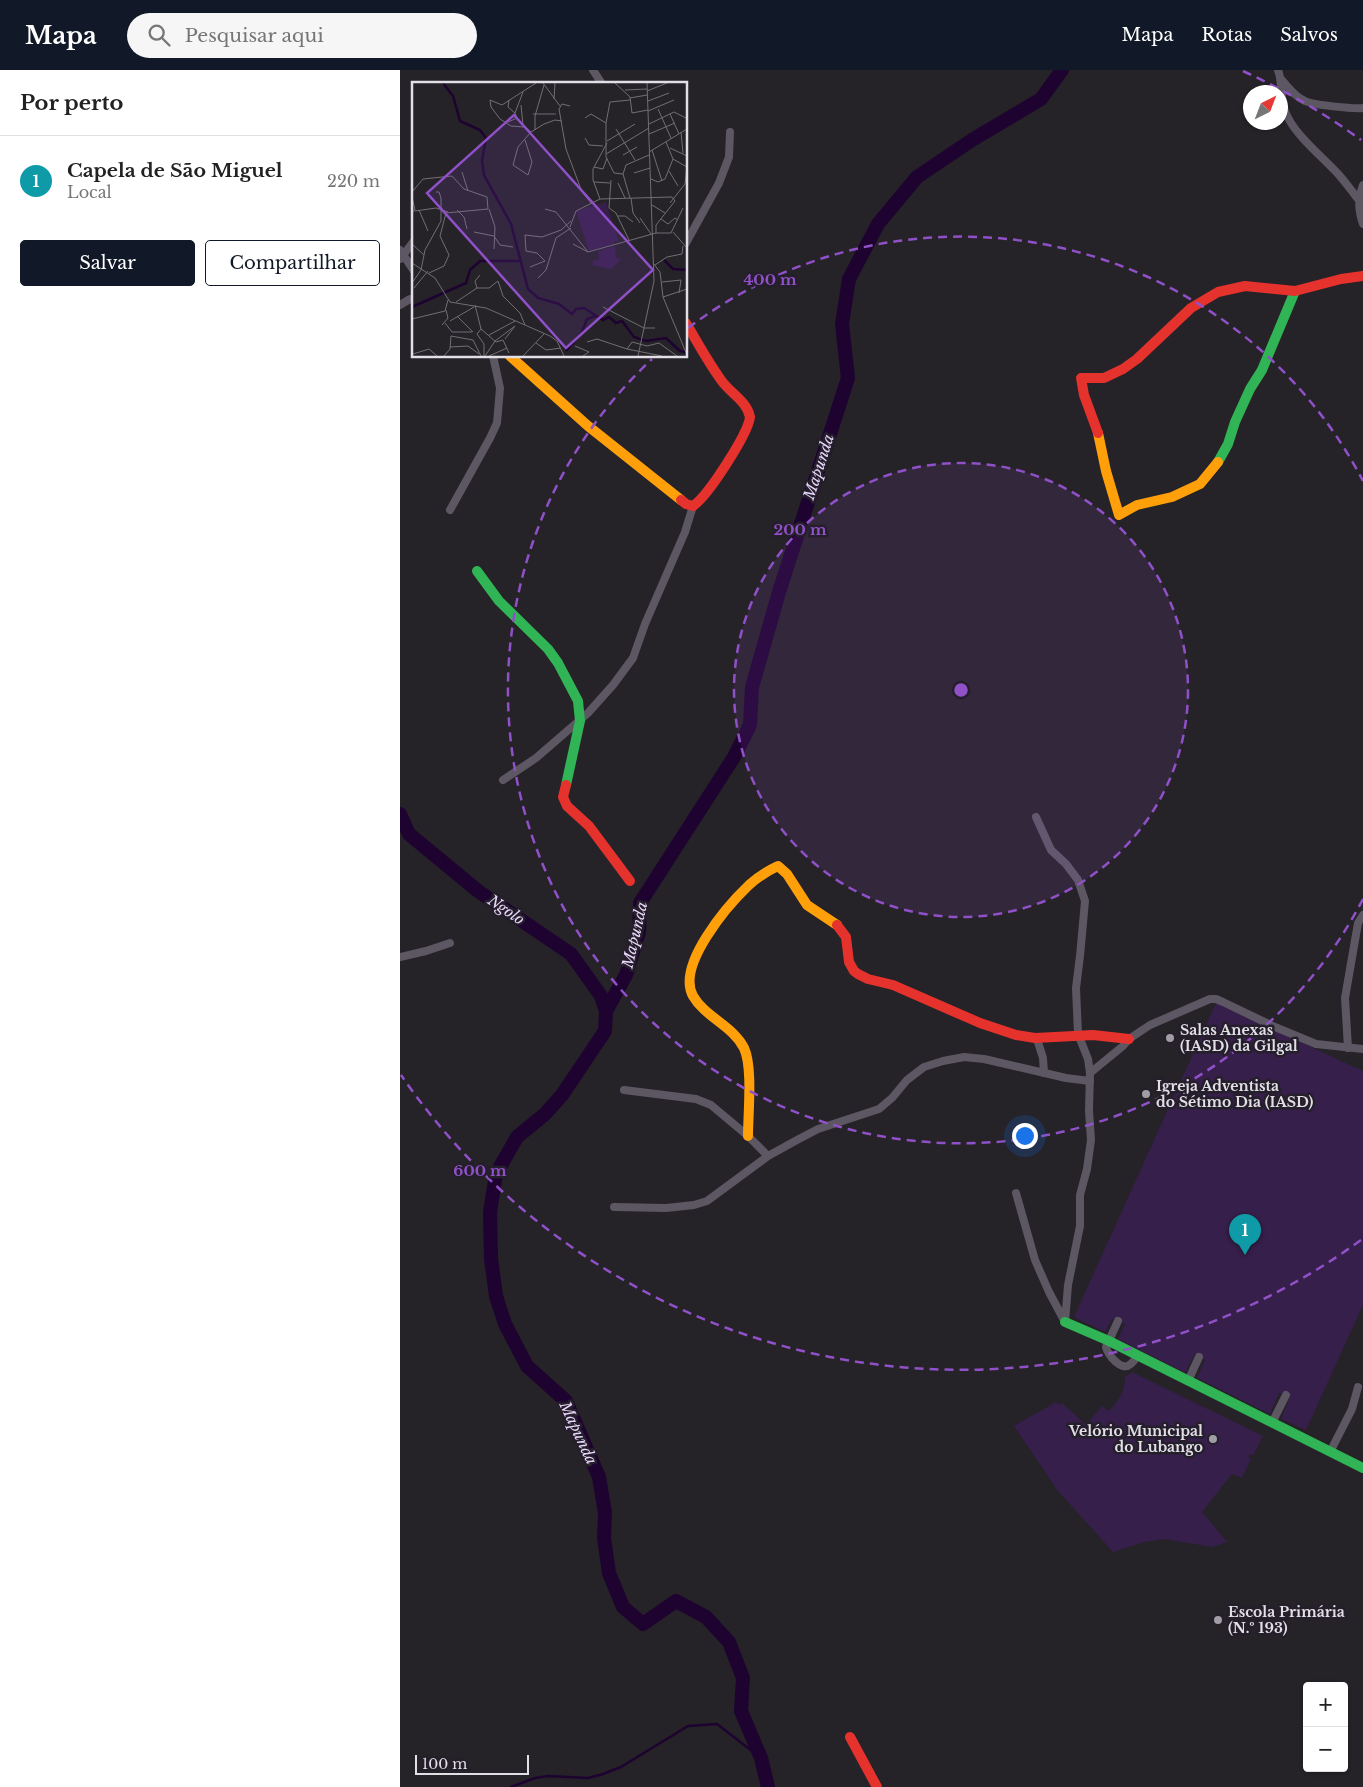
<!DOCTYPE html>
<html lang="pt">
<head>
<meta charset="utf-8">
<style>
  body { margin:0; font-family:"Libre Baskerville",serif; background:#f6f6f6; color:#222 }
  .controls { position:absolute; right:15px; bottom:15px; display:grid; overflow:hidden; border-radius:5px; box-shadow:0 1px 4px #0004 }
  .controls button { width:45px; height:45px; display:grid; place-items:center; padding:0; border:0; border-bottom:1px solid #e0e0e0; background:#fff; color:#222; font:25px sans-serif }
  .compass { position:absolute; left:843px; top:15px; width:45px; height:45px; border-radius:50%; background:#fff; box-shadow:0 1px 4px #0004; rotate:42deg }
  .scale { position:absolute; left:15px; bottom:12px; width:114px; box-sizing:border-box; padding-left:5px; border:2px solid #e2dfe7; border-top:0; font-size:14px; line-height:18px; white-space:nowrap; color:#e2dfe7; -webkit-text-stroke:4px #251f2b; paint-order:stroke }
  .you { position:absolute; left:624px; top:1065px; width:18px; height:18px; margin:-12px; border:4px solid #fff; border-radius:50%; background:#1a73e8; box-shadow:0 0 0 8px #1a73e833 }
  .badge { display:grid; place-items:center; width:32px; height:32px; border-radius:50%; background:#111827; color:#fff; font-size:16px; font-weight:700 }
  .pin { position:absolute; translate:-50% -41px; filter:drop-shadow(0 1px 2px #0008) }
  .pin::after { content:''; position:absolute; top:26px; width:18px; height:15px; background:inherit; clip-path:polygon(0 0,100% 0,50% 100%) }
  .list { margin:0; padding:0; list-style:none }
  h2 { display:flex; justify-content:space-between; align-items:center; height:65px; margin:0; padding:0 20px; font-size:21px }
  h2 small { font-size:16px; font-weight:400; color:#767676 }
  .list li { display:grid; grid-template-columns:32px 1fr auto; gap:15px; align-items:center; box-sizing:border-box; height:90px; padding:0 20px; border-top:1px solid #e0e0e0 }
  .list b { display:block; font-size:19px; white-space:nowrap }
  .list p { margin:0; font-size:16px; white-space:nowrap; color:#767676 }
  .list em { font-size:16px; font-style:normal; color:#767676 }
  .actions { display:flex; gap:10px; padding:15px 20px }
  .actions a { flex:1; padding:11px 0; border:1px solid #111827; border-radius:5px; text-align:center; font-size:18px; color:#111827 }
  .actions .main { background:#111827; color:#fff }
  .icon { flex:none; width:28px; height:28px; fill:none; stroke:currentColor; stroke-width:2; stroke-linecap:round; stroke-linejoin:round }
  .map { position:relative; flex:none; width:963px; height:1717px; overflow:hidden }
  header { display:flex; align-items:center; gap:30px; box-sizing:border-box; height:70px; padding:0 25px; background:#111827; color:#fff }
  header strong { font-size:24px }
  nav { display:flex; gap:28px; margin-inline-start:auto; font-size:18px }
  .search { width:350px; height:45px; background:#f6f6f6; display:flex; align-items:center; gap:12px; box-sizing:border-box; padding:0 18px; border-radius:28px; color:#767676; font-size:19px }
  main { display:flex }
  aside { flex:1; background:#fff }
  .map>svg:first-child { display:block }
</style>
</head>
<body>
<header>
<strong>Mapa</strong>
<div class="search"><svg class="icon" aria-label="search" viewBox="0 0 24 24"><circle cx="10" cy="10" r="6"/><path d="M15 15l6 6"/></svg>Pesquisar aqui</div>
<nav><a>Mapa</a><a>Rotas</a><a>Salvos</a></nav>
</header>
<main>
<aside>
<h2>Por perto<small></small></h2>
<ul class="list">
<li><span class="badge" style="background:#0f9aa8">1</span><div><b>Capela de São Miguel</b><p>Local</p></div><em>220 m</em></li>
</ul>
<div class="actions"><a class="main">Salvar</a><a>Compartilhar</a></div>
</aside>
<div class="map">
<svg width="963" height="1717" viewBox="0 0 963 1717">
  <rect width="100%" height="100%" fill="#252228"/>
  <g fill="#361f4a">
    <path d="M816,933L963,1001V1235L906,1360L881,1349L890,1327L879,1323L870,1344L797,1308L805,1290L794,1285L785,1303L718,1269L725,1254L712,1249L705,1262L674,1247Z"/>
    <path d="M732,1302L863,1366L853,1386L850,1384L848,1387L851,1389L842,1408L832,1404L802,1442L827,1472L812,1477L764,1469L744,1472L713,1482L658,1421L614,1356L656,1332L660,1335L662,1333L686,1355L702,1336L709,1341C719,1330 725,1322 725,1307Z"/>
  </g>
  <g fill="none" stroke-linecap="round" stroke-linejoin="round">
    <path stroke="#1e0331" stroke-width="2.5" d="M111,1717L135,1708L148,1706L188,1708L203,1704L221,1697L288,1656L317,1654L361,1688"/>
    <g stroke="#1e0331" stroke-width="14">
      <path d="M0,744L9,764L78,821L171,884L201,926L206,941"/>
      <path d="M368,1717L361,1688L341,1641L343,1608L329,1572L306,1547L276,1531L243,1554L223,1537L209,1503L204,1468L205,1443L199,1407L166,1331L127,1296L105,1254L96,1226L91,1189L90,1142L96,1104L117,1067L145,1044L162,1025L205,961L206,941L226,905L239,862L240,833L334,687L350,655L352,617L379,522L448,308L442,254L449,209L478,154L517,107L572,70L641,29L662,0"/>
    </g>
    <g stroke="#5d5764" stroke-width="8">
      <path d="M193,0L202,14"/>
      <path d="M878,0C883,13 880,28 885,41C893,64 923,87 939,105C946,113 952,121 958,129"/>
      <path d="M882,10C888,17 895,27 905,31C913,35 953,39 963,38"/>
      <path d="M963,115C958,129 958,139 963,154"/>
      <path d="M286,173L319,113L329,87L330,62"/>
      <path d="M0,180L14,201"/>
      <path d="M0,189L14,171"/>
      <path d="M0,235L10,229H14"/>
      <path d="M50,440L90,368L97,353L100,318L93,286"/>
      <path d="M103,710L136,688L188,643L213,615L233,588L245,554L285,462L293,436"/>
      <path d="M636,747L651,780L666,794L678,810L685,831L680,886L676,918L678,964L688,989L690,1003L689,1041L691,1070L687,1099L680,1125V1156L668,1215L665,1252"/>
      <path d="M0,887L26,881L50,873"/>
      <path d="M637,969L643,988L644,1003"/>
      <path d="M948,978L945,928L958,853L963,845"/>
      <path d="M690,1003L723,976L729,969L750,955L810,929H816L823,932L875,957L916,974L963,979"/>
      <path d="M224,1020L296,1029L311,1035L348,1066L368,1086"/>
      <path d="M616,1123L635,1190L649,1222L665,1252"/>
      <path d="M214,1137L266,1138L294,1135L307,1131L368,1086L397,1070L418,1059L479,1039L492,1028L507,1010L524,997L543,991L564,987L584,989L666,1008L690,1011"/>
      <path d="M718,1251L706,1277C707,1282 709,1284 712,1288C722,1299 729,1300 737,1286"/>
      <path d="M788,1311L799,1287"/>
      <path d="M872,1353L886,1325"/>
      <path d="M930,1382L952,1339L958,1317"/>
    </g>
    <g stroke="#30b455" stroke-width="10">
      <path d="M818,392L828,374L835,352L850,319L862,300L895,221"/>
      <path d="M77,501L99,531L148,579L158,593L178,631L180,651L166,715"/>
      <path d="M665,1252L709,1271L963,1398"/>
    </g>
    <g stroke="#ff9f0a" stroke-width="10">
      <path d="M110,286L188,356L281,430"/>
      <path d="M698,363L706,401L719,445L737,435L772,427L800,414L818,392"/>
      <path d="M348,1066C348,1044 353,997 344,978C333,956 305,947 293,926C276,895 328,835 349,815C358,807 367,801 378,796L387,804L407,835L437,855"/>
    </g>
    <g stroke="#e5322d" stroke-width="10">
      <path d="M698,363L684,325L681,308H704L723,299L737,289L791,238L818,222L845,216L895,221L941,209L963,206"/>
      <path d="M281,430L286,434L293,436C308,426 348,364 350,347C347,331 330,323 321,310C308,292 297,272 286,253"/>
      <path d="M166,715L163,727L167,736L189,756L230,811"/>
      <path d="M437,855L446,867L449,892L454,901L458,904L468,909L493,915L580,953L616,965L635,968L693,965L729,969"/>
      <path d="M450,1667L477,1717"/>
    </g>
  </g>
  <circle cx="561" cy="620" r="227" fill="#9050c7" fill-opacity=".12"/>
  <g fill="none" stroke="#9050c7" stroke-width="2.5" stroke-dasharray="9 6">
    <circle cx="561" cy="620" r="227"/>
    <path d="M963 829A453 453 0 1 1 252 289M288 258A453 453 0 0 1 963 411"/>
    <path d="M961 1170A680 680 0 0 1 1 1005M843 1A680 680 0 0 1 961 70"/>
  </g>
  <g fill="#a09da4" stroke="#251f2b" stroke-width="2">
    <circle cx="770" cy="968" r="5"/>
    <circle cx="746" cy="1024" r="5"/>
    <circle cx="813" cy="1369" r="5"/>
    <circle cx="818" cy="1550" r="5"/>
  </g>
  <g text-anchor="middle" stroke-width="5" stroke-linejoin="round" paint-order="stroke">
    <g font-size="14" font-weight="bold" fill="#e2dfe7" stroke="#251f2b" text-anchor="start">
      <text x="780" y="965">Salas Anexas<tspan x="780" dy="16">(IASD) da Gilgal</tspan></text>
      <text x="756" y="1021">Igreja Adventista<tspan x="756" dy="16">do Sétimo Dia (IASD)</tspan></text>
      <text x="803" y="1366" text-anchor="end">Velório Municipal<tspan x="803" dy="16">do Lubango</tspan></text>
      <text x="828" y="1547">Escola Primária<tspan x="828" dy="16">(N.º 193)</tspan></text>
    </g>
    <g font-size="15" font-style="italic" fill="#e9d8fc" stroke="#251f2b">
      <text transform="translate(419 397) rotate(-72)" y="5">Mapunda</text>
      <text transform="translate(106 840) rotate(34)" y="5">Ngolo</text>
      <text transform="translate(235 865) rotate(-77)" y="5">Mapunda</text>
      <text transform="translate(178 1363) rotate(65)" y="5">Mapunda</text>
    </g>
  </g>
  <g transform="translate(12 12)">
    <rect width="275" height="275" fill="#252228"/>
    <path d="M194,120L207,160L202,159V162L177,169L164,129ZM203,164L204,176L209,177L199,187L180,183L182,178L187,177L186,169Z" fill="#361f4a"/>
    <path fill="none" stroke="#1e0331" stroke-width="2.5" d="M31,1L41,14L48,39L68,48L74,56L70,79L72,93L99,142L116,207L126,216L147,222L160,232L164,227L172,226L191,238L197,235L204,241L210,239L222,255L234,259L254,256L268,269L274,270M252,178L261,187L275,188M0,225L54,201L58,188L68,179H110M154,269L170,250L175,237L184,234"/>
    <path fill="none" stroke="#716e74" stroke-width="1" d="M131,1L148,24M203,1L218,15L220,31L236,28M213,8L235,7M235,9L255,1M218,16L235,13M142,17L143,1M78,18L90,23L124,1M78,18L79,25L88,37L99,44L112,45M97,18L96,25L103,31M236,19L257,11M109,23L111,43L119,50M158,24L150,22L147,27L154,67L170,110L180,122M246,27L259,56M236,29L262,18M121,32H144M258,32L267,52M173,36L179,32L194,41M96,40L105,36L103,31L111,10M237,42L262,30L274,36M204,47L223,78M123,48V34L132,3M269,50L271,71M237,52L263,41M173,56L177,63L191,64M113,58L120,80L116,93L101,83L106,65L119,50L132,42L143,38L150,39M195,59L223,42M254,60L261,77L275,85M258,66L275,74M240,68L250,99M237,70L275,47M194,72L237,46M211,73L225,65M182,85L191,87L195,76M257,89L266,104M50,90L56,109M222,91L238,86M211,92L202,91L194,75V41L198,20L218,18M239,97L246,100L253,97L261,77M199,98L197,126L204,131L217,158M182,100L198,101M206,101L213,116M0,110L11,97L40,94L52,107L75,115L76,127L34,131L28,154L37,173L32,184L17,191M0,115L3,128L0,130M218,116L211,92L214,83L237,73M219,116L221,131L228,141M188,117L181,98V87L195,61M258,121L273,102L275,84M240,123L253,131M77,127L83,145L82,167M133,127L144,130L176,170M7,128L16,149M45,128L52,135L55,147M3,129L24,126L36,130M206,134H213L221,140M228,136L239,152M249,137L256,142L263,136L266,138M158,145L164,129L188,117L260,115L263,119L244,143V151M62,150L82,154L88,163L101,165M261,150L275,166M0,162L12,173M161,162L176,170M176,170L244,151H259L271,126M133,179L125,171L114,169L113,153L130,155L149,148L159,139M0,181L23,196L38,220L74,226L138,254L145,259L152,274M241,181L248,190L251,215L275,273M243,183L255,175L270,172L271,164M118,185L133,179M126,196L134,188L144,156L159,146M250,200L269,198L267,211M0,201L9,188L13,168L29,139V116L27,110H24M2,206L16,189M65,206L63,199L68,193M251,215L275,207M44,220L65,206H77L86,199L91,214L108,231L113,243M63,223L69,247L65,252L72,262V274M191,225L232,246H243M46,235L61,250M0,237L33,229L36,218M38,239L62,225M33,241L40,250H60M30,243L36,236L34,228M69,247L84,260L91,258L97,271M77,253L103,239M93,257L103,244M175,260L185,257L215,267M124,261L134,268L149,266M163,264L177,270L171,274M38,265L56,264L67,272M1,272L17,267L25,274M32,274L38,267L39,254L61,258L69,274M73,274L83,259L103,244M77,274L95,266M111,274L132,252M226,274L242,199L235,1M250,274L215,267L220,260L235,264L247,261L265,274"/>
    <path fill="#9050c7" fill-opacity="0.15" stroke="#9050c7" stroke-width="2.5" d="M102,33L241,188L154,266L15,111Z"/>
    <rect width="275" height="275" fill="none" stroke="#e2dfe7" stroke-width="2.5"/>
  </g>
  <circle cx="561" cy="620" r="8" fill="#9050c7" stroke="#251f2b" stroke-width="2.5"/>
  <g font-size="15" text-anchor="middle" font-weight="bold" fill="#9050c7" stroke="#251f2b" stroke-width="5" stroke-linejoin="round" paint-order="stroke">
    <text x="370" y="215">400 m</text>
    <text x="400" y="465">200 m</text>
    <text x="80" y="1106">600 m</text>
  </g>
</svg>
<div class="controls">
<button>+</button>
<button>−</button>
</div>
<svg class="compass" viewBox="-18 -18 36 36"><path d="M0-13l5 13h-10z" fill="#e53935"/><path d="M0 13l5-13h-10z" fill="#767676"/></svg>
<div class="scale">100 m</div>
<div class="you"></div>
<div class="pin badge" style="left:845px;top:1185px;background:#0f9aa8">1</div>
</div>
</main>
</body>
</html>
